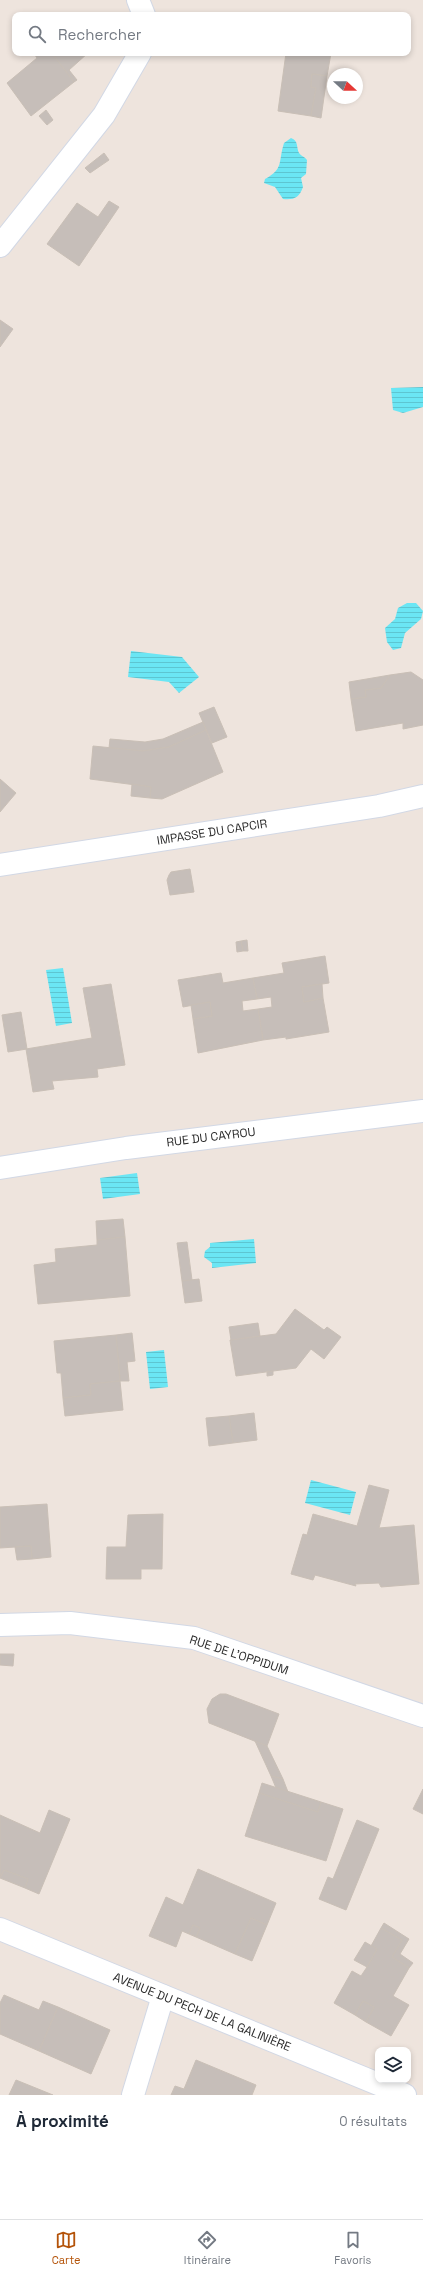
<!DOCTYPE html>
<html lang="fr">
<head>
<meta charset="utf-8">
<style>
  body { margin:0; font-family:"Space Grotesk",sans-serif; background:#f6f6f7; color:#1f2937 }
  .controls { position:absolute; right:12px; bottom:12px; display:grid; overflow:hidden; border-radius:8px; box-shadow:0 2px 6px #0003 }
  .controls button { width:36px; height:36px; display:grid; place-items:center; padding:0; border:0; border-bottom:1px solid #e0e1e3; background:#fff; color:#1f2937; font:20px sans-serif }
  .compass { position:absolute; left:327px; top:68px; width:36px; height:36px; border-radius:50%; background:#fff; box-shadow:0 2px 6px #0003; rotate:111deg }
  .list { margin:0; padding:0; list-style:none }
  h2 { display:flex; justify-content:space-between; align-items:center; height:52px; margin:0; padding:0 16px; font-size:17px }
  h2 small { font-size:13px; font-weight:400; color:#747a83 }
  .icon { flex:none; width:22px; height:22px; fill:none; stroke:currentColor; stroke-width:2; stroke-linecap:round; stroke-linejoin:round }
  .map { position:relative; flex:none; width:423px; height:2095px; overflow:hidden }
  .search { position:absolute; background:#fff; box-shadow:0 2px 6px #0003; left:12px; right:12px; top:12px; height:44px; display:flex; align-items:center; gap:10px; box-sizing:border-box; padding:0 14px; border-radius:8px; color:#747a83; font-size:15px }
  .sheet { height:124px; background:#fff }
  nav { display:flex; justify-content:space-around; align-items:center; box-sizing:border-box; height:56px; border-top:1px solid #e0e1e3; background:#fff; font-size:11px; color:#747a83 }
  nav a { display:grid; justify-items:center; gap:2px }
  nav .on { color:#b45309 }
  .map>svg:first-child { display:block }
</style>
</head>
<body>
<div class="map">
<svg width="423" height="2095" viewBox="0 0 423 2095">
  <defs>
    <pattern id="water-rules" width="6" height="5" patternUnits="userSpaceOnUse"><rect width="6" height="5" fill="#6be6f4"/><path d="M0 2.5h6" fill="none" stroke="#5dc5d1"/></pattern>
  </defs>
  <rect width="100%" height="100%" fill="#eee4dd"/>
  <g fill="url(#water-rules)">
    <path d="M291,138C299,141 296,147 299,153C301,156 305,157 307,160L306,174L301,178L303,187C299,198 294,200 283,199L275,187L264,183L265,179C284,169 278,162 284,143Z"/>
    <path d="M423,387V407L403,413L393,410L391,388Z"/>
    <path d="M407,603H416L423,611L421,619L405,633L401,648L393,650L387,642L385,628L395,619L398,608Z"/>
    <path d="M131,651L182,657L199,677L179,693L169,682L128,677Z"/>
    <path d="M63,968L72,1023L56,1026L46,970Z"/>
    <path d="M137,1173L140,1194L103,1199L100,1178Z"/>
    <path d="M254,1239L256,1263L212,1268V1263L204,1257L205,1251L210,1247V1243Z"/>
    <path d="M164,1350L168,1387L150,1389L146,1352Z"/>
    <path d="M311,1480L356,1492L350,1515L305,1503Z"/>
  </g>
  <g fill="#c6beb9" stroke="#c9bfb6">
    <path d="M38,53H52L74,82L31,116L7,83L37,58L35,55Z"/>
    <path d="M52,53H88L69,70L77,80L74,82Z"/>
    <path d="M286,53H331L327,76L312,74L311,87L316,88L311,116L278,111Z"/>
    <path d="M312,74L327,76L321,118L311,116L316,88L311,87Z"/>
    <path d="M46,110L53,120L47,125L39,116Z"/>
    <path d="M104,153L109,160L90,173L85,168Z"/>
    <path d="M109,201L119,207L79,266L47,244L77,203L98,217Z"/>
    <path d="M0,320L13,329L0,347Z"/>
    <path d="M411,672L423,680V725L403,729V723L356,731L351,699L366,697L365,690L381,688L390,675Z"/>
    <path d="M390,675L381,688L365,690L366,697L351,699L349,682Z"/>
    <path d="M214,707L227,737L212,743L199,713Z"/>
    <path d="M203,722L206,730L169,747L143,751L109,748L110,739L145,742L163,739Z"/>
    <path d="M206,730L223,772L162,799L150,798L151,787L90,779L93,746L143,751L169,747Z"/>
    <path d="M0,779L16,793L0,812Z"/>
    <path d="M132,784L151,787L150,798L131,796Z"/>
    <path d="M190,869L194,892L170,895L167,880L169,875L171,872Z"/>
    <path d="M247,940L248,951H243L241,941Z"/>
    <path d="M241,941L243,951L237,952L236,942Z"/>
    <path d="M325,956L329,983L302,987L304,1002L323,998L329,1032L286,1039V1037L263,1040L258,1009L272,1007L271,997L257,999L253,978L284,973L282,963Z"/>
    <path d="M221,973L223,983L253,978L257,999L242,1001L243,1011L258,1009L263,1040L198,1053L193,1019L212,1016L210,1002L183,1007L178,980Z"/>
    <path d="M111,984L125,1065L97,1069L98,1077L52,1081L54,1089L33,1092L26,1049L92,1038L83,988Z"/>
    <path d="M322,984L323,998L304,1002L302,987Z"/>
    <path d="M210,1002L212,1016L193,1019L191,1005Z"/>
    <path d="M21,1012L27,1049L8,1052L2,1015Z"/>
    <path d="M123,1219L125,1237L97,1240L96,1221Z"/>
    <path d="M125,1237L130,1296L38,1304L34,1265L56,1262L55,1249L97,1245V1240Z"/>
    <path d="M187,1242L192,1280L182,1281L177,1243Z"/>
    <path d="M199,1279L202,1301L185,1303L182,1281Z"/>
    <path d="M295,1309L324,1330L327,1327L341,1337L324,1359L311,1349L296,1368L236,1376L230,1340L276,1334Z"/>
    <path d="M258,1323L260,1336L231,1340L229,1327Z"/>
    <path d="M132,1333L135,1361L127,1362L129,1381H120L116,1335Z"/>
    <path d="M116,1335L120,1381L90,1384L91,1395L63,1398L61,1373H57L54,1341Z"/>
    <path d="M273,1371V1375L267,1376V1372Z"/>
    <path d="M120,1381L123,1410L65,1416L63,1398L91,1395L90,1384Z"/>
    <path d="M254,1413L257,1440L233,1443L229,1416Z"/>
    <path d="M229,1416L233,1443L209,1446L206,1418Z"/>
    <path d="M369,1485L389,1490L379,1528L414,1525L419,1584L381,1587L379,1583L355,1584L356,1586L315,1575L313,1580L291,1574L303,1534L307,1535L313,1514L357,1526Z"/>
    <path d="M47,1504L51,1557L32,1559L31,1546L0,1548V1507Z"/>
    <path d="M163,1514L162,1569H141V1579H106L107,1547H126L128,1515Z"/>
    <path d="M31,1546L32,1559L17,1560L15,1547Z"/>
    <path d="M0,1654H14L13,1666L0,1665Z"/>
    <path d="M220,1694H226L279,1714L267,1746L209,1723L207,1709L212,1699Z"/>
    <path d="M255,1741L267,1746L283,1779L271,1776Z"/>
    <path d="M271,1776L283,1779L288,1792L276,1788Z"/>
    <path d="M262,1783L321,1802L318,1812L259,1793Z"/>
    <path d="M423,1789V1814L413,1809Z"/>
    <path d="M259,1793L318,1812L321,1802L343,1809L326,1861L245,1836Z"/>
    <path d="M49,1810L70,1819L39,1894L25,1888L28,1879L4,1870L0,1878V1815L40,1833Z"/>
    <path d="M357,1820L379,1829L346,1910L319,1899L328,1877L333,1879Z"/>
    <path d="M198,1869L276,1903L267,1925L251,1918L235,1954L196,1937L200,1928L193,1925L189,1934L182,1931L176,1947L149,1936L166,1897L183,1905Z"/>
    <path d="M4,1870L28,1879L25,1888L0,1878Z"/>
    <path d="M251,1918L267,1925L252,1961L235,1954Z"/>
    <path d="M384,1923L409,1939L400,1954L413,1963L409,1968L392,1957L402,1940L381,1928Z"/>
    <path d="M193,1925L200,1928L196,1937L189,1934Z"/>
    <path d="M381,1928L402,1940L392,1957L409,1968L393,1996L409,2005L391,2036L366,2022L374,2007L363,2001L355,2015L334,2003L352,1971L361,1976L367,1967L377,1949L371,1946Z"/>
    <path d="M365,1942L377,1949L367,1967L354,1960Z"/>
    <path d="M4,1995L39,2010L43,2001L58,2007L39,2051L0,2034V2003Z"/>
    <path d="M363,2001L374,2007L366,2022L355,2015Z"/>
    <path d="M58,2007L110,2030L91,2074L39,2051Z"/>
    <path d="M196,2060L256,2085L252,2095H171L175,2086L184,2089Z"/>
    <path d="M16,2080L53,2095H9Z"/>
  </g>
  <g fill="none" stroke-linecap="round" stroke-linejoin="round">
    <g stroke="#d2d8e5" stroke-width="24">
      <g id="minor">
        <path d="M138,0L144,15"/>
        <path d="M0,246L104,115L140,53"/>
        <path d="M0,865L379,806L423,796"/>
        <path d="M0,1168L126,1148L423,1111"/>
        <path d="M0,1625L70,1623L194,1638L423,1716"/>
        <path d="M0,1929L405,2095"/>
        <path d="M133,2095L163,1996"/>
      </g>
    </g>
    <use href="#minor" stroke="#fff" stroke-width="22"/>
  </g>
  <g text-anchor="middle" stroke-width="3.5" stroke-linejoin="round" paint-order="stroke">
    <g font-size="12" fill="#2b2b2b" stroke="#fff">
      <text transform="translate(212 832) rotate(-9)" y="4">IMPASSE DU CAPCIR</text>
      <text transform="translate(211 1137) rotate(-7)" y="4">RUE DU CAYROU</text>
      <text transform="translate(239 1655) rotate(18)" y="4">RUE DE L'OPPIDUM</text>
      <text transform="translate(202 2012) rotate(22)" y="4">AVENUE DU PECH DE LA GALINIÈRE</text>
    </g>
  </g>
</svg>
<div class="controls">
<button><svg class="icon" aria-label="layers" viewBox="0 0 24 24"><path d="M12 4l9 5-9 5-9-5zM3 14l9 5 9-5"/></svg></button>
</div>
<svg class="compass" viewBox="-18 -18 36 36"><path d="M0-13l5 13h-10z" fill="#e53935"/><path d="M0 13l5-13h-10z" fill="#747a83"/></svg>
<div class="search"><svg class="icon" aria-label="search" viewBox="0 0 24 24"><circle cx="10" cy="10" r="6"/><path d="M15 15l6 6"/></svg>Rechercher</div>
</div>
<section class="sheet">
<h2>À proximité<small>0 résultats</small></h2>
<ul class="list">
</ul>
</section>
<nav>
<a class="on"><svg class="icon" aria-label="map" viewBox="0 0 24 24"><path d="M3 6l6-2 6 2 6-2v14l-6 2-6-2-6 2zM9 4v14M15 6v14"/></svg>Carte</a>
<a><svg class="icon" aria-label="directions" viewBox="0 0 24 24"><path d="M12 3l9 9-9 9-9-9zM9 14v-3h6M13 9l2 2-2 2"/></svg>Itinéraire</a>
<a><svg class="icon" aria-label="saved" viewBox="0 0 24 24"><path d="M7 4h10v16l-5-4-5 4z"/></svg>Favoris</a>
</nav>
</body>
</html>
